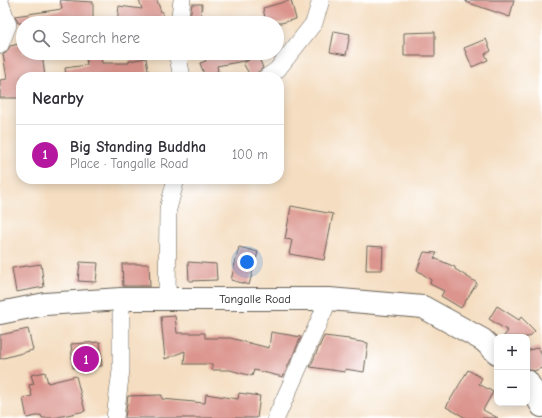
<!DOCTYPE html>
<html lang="en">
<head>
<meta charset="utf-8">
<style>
  body { margin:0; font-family:"Comic Neue",sans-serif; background:#f2f2f3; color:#2b2b33 }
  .controls { position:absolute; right:12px; bottom:12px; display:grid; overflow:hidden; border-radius:8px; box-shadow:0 2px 10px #0003 }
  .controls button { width:36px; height:36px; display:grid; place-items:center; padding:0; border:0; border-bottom:1px solid #e1e1e2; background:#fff; color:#2b2b33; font:20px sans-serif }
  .you { position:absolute; left:247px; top:262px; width:14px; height:14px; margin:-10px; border:3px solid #fff; border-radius:50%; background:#1a73e8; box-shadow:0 0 0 6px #1a73e833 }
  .badge { display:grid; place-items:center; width:26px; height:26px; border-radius:50%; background:#b5179e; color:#fff; font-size:13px; font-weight:700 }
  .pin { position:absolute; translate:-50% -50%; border:2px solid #fff; box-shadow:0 1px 4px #0006 }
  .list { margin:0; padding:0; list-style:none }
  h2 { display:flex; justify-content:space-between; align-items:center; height:52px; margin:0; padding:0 16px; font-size:17px }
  h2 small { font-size:13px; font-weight:400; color:#7c7c81 }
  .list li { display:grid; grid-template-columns:26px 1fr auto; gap:12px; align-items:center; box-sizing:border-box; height:60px; padding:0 16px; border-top:1px solid #e1e1e2 }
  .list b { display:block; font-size:15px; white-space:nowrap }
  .list p { margin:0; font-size:13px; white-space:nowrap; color:#7c7c81 }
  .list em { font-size:13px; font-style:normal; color:#7c7c81 }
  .icon { flex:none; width:22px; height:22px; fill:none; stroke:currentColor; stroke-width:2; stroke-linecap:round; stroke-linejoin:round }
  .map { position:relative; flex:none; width:542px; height:418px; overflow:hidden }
  .search { position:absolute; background:#fff; box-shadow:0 2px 10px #0003; left:16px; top:16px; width:268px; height:44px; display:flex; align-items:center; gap:10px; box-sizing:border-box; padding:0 14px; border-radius:22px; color:#7c7c81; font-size:15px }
  .panel { position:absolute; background:#fff; box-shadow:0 2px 10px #0003; left:16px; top:72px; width:268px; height:112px; border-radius:16px }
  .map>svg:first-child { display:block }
</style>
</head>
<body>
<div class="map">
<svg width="542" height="418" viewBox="0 0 542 418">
  <rect width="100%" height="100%" fill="#fff"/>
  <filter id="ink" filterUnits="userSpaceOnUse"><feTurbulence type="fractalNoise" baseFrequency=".025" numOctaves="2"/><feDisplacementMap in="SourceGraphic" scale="8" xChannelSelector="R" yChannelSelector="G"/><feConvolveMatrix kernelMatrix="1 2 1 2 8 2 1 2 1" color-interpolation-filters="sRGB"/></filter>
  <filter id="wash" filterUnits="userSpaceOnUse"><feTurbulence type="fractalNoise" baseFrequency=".012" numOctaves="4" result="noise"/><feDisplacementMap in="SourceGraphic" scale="16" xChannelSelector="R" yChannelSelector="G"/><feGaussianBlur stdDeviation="0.9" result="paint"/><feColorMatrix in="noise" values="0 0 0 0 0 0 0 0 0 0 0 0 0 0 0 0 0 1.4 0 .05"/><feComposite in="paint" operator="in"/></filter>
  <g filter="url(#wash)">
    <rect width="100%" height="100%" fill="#f4ddc0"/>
    <g id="blocks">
      <g fill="#db958e">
        <path d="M60,0L93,2V19H78V23H18L15,16L62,9Z"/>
        <path d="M139,0H157L161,12H163L161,23H117L119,6L142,9Z"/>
        <path d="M291,0L296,19L281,23H266L263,8Z"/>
        <path d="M466,0H514L510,17L466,2Z"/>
        <path d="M192,4H202L201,19L190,18Z"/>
        <path d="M334,31L350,34L346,55L330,52Z"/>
        <path d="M435,32V56H404V33Z"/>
        <path d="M486,39L491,51L485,54L488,60L472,67L464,48Z"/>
        <path d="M23,43V53H42L45,77H21V98H0V80L7,79L3,54L6,53L10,46Z"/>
        <path d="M85,53H100L102,63H129V61L146,58L149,77H66L65,68L87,65Z"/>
        <path d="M203,53H257L263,68L251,77L243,63L249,60L217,66L218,71L213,73L215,77H205L200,63L206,61Z"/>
        <path d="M291,206L333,214L324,260L289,254L292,240L285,239Z"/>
        <path d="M367,246L383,247L382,270H366Z"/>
        <path d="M239,247L258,252L249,285L231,280Z"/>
        <path d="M424,252L437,253L434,258L455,267V269L477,283L461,308L441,296L444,291L430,284L431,280L417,270Z"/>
        <path d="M80,262L98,263L96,282L78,281Z"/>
        <path d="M188,262L216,264L217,280L189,281Z"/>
        <path d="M41,264L44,287L16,292L12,268Z"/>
        <path d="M122,264H149L150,286H123Z"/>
        <path d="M497,306L519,320L521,317L535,331L529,337H503L508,331L489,319Z"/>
        <path d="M175,316L177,333H205V338H230L269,348L271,332L301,337L283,377L254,370L252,376L230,370H212V364H184L185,351L165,359L161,317Z"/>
        <path d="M28,329L33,350L0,359V335Z"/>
        <path d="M324,336L349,339V340L368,343L364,372L345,369V372L310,367Z"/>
        <path d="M100,342L102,366L73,368L71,344Z"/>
        <path d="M539,347L542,356V368L534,371L528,369L527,351Z"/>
        <path d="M468,370L482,378L479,384L493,392L483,410L498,418H466L446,407Z"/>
        <path d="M45,372L48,383L76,376L85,411L54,418H42L41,415L27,418L23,398L32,396L29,385L34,384L31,375Z"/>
        <path d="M239,393L260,396L257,418H125L128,396L162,395V399L205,403L206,394L238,399Z"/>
      </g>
    </g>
  </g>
  <g filter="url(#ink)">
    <use href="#blocks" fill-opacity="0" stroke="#686055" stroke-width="1"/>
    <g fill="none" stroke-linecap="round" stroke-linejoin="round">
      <g stroke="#686055" stroke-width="18">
        <g id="minor">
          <path d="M0,2L8,25L0,45"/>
          <path d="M179,23L182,0"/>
          <path d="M177,53L182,77"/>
          <path d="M267,77L277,70L314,23L321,0"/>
          <path d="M167,299L168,209L176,179"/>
          <path d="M115,418L121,370V299"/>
          <path d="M276,418L329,299"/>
        </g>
      </g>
      <g stroke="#686055" stroke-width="24">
        <g id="highway">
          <path d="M0,313L45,304L121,299H329L423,307L483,340L497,353"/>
          <path d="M527,381L542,406"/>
        </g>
      </g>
      <use href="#minor" stroke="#fff" stroke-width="17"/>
      <use href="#highway" stroke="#fff" stroke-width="22"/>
    </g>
  </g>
  <g text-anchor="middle" stroke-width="3.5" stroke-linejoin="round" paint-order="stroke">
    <g font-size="12" fill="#1c1c1c" stroke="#fff">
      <text x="255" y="303">Tangalle Road</text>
    </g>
  </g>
</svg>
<div class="controls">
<button>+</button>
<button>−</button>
</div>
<div class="you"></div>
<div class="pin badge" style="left:86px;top:359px">1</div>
<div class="search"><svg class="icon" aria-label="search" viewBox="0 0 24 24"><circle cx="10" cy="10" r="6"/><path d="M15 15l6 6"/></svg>Search here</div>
<section class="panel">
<h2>Nearby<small></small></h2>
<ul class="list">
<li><span class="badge">1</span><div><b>Big Standing Buddha</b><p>Place · Tangalle Road</p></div><em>100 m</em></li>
</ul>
</section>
</div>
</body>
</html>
